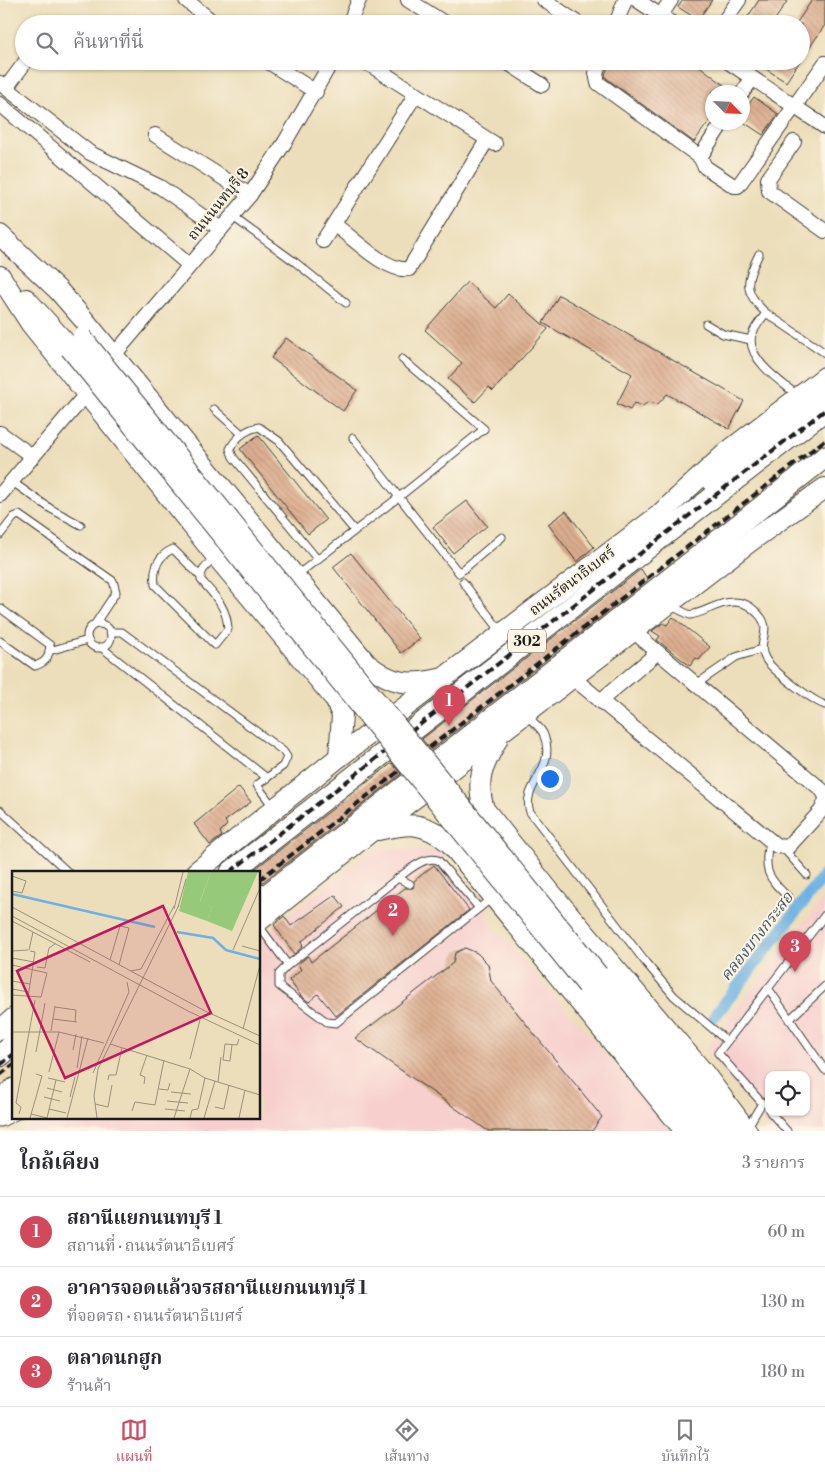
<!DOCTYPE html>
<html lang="th">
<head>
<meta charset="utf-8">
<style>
  body { margin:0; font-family:"Libre Bodoni","Noto Serif Thai",serif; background:#f2f2f3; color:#2b2b33 }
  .controls { position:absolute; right:15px; bottom:15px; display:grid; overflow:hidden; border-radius:10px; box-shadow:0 1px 4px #0004 }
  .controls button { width:45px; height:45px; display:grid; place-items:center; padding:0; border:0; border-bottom:1px solid #e1e1e2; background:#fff; color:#2b2b33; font:25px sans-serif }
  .compass { position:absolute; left:705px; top:85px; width:45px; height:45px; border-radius:50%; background:#fff; box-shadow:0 1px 4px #0004; rotate:114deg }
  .you { position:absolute; left:549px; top:778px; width:18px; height:18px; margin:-12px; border:4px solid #fff; border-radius:50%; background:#1a73e8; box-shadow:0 0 0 8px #1a73e833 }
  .badge { display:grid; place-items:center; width:32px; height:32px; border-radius:50%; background:#d1495b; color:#fff; font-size:16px; font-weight:700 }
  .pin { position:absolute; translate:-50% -41px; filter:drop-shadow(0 1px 2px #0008) }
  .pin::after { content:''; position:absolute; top:26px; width:18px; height:15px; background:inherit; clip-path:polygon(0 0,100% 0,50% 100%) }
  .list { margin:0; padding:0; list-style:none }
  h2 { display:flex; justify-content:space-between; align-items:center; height:65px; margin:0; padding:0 20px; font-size:21px }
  h2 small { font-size:16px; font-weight:400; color:#7c7c81 }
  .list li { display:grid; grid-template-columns:32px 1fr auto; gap:15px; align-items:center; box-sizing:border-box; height:70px; padding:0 20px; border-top:1px solid #e1e1e2 }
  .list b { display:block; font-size:19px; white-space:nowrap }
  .list p { margin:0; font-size:16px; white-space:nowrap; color:#7c7c81 }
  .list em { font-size:16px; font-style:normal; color:#7c7c81 }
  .icon { flex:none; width:28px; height:28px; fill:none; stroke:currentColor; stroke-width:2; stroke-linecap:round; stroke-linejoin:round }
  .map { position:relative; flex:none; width:825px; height:1131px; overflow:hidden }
  .search { position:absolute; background:#fff; box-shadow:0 1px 4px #0004; left:15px; right:15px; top:15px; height:55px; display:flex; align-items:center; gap:12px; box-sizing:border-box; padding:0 18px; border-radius:28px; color:#7c7c81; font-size:19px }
  .sheet { height:275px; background:#fff }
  nav { display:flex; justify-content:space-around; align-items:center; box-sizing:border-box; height:70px; border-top:1px solid #e1e1e2; background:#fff; font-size:14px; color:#7c7c81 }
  nav a { display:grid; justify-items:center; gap:2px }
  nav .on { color:#d1495b }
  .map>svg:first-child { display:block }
</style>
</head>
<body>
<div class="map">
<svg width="825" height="1131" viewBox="0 0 825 1131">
  <defs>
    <pattern id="building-back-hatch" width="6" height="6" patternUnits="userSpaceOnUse" patternTransform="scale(1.25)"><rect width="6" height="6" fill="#dcad8f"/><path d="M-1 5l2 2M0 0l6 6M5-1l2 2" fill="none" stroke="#bc947b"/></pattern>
  </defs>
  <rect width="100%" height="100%" fill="#fcf5e5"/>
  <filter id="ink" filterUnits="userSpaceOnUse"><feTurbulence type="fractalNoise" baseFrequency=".02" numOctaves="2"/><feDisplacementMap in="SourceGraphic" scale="10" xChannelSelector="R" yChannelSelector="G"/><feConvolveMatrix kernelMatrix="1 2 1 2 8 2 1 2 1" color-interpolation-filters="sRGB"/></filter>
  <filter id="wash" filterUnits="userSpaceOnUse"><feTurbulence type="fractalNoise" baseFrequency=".0096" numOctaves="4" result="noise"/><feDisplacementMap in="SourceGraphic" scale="20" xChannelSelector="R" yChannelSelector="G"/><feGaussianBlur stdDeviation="1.12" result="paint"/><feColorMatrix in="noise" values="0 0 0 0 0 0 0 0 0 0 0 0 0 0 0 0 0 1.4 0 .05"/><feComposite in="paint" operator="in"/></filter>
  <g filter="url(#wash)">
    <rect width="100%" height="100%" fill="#ecdeba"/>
    <g fill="#f7d0cd" fill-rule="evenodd">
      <path d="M376,847L441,852L489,911L485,917L673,1131H23L40,1117H259V938Z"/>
      <path d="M825,896V1131H771L705,1049ZM769,1075H806V1112H769Z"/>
    </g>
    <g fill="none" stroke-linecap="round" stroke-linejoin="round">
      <path stroke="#6cb1e2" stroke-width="12" d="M714,1017L825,874"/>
    </g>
    <g id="blocks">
      <g fill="url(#building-back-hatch)">
        <path d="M683,0H712L698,20L678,7Z"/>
        <path d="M759,0H788L772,24H743Z"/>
        <path d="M812,0H825V25L801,60V24H796Z"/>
        <path d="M611,61H693L733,92H712V117L694,142L606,78L605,74Z"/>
        <path d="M771,61H800L786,82L766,69Z"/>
        <path d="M754,97L778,114L763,135L742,121V113Z"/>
        <path d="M467,282L496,308L508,294L548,329L493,391L489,387L475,402L448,379L462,363L425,330Z"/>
        <path d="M559,295L744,401L729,429L667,394L658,404L648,402L643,406L634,403L630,410L617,404L632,374L543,323Z"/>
        <path d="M286,338L357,390L343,411L271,358Z"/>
        <path d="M258,435L326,520L308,534L240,449Z"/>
        <path d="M467,501L487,526L453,553L433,527Z"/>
        <path d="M566,511L594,547L577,562L548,524Z"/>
        <path d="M351,553L420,639L401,653L333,567Z"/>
        <path d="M641,569L648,580L431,750L422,739Z"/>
        <path d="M673,617L710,647L699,660L696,658L690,666L657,640L660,636L652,631L663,623L667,625Z"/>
        <path d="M392,763L401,774L259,885V872H251Z"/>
        <path d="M239,787L251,802L225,821L227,825L220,832L222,836L210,845L194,824Z"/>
        <path d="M434,865L469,910L336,1016L318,994L309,1002L301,996L289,980L301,970L298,964L308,956L311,962L405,888H413L414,881Z"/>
        <path d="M335,895L344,907L301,942L303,946L294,954L274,925L284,916L291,926Z"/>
        <path d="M465,948L477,953L488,964L491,981L602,1117L592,1131H488L355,1038L453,963L455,953Z"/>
      </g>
    </g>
  </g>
  <g filter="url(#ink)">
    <use href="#blocks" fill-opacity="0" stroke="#3b3934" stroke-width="1"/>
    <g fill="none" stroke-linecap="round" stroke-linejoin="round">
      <g stroke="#3b3934" stroke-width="9">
        <g id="service">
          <path d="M233,217L295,262L346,303"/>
          <path d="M759,254C746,281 742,291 766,313"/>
          <path d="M706,324L723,334L751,340"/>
          <path d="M402,359L484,429L399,497L459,573L502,537"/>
          <path d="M798,396C783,383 751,363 751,340C751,331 761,320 766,313L825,353"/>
          <path d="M214,409L242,434"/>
          <path d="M11,481L51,509L81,525"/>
          <path d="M0,535L14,517L19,515L113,581L116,592L95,624"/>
          <path d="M318,560L233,457L230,449C236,437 247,429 259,427L279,441L354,530"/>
          <path d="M297,575L399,497L353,438"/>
          <path d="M200,576L173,549C157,556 153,569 155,585L215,645L228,629C227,607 215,596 201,580C200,569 208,565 215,558"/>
          <path d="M463,582L502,633"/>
          <path d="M669,605L690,615C705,613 717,602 733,602C741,602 749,605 754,610C777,629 755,640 765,658C771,670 813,701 825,705"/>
          <path d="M0,608L50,645C49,657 47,662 35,666L0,641"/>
          <circle cx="99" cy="636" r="12"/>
          <path d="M110,632H122L283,751L287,757L283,766L257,785L274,808"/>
          <path d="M101,647L267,778"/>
          <path d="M49,651L88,640"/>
          <path d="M695,685L736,657L762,649"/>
          <path d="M527,716C532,721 540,727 543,733C559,769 520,785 530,812L646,963L674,996L727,1041"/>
          <path d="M0,810L68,872"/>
          <path d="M769,840C764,871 766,876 789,898"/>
          <path d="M783,848L807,875"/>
          <path d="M398,878C409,870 424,856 438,860L479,908"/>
          <path d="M410,884L398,878L288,965L279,974V986L327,1022L336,1023L493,897"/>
          <path d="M259,926L288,965"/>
          <path d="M768,988L825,1070"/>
          <path d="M789,1020L825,986"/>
          <path d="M770,1112L787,1131"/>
          <path d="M747,1128L762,1103L718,1053L825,915"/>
        </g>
      </g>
      <g stroke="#3b3934" stroke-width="16">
        <g id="minor">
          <path d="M186,0L215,24"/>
          <path d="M408,0L446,24"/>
          <path d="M544,0L579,24"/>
          <path d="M637,0L673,24"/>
          <path d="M661,15L671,0"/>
          <path d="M349,24L359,0"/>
          <path d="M616,24L625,0"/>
          <path d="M722,24L739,0"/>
          <path d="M267,61L316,92"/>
          <path d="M364,61L495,144"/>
          <path d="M505,61L542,85"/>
          <path d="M600,61L596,73L598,83L700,157L705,167L734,186H738L825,63"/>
          <path d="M727,61L825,127"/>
          <path d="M0,83L90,153L160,187L221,229"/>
          <path d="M6,88L26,61"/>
          <path d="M742,93L752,79"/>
          <path d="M0,104L189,265"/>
          <path d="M155,135L250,195"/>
          <path d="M794,142L768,179L769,191L825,231"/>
          <path d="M700,157L723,122"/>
          <path d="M335,225C353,238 387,273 409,269L487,140"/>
          <path d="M323,241L416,94"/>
          <path d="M113,356L250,195L285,142L332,61"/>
          <path d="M0,433L32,456"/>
          <path d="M0,495L88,392"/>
          <path d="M634,632L822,790L825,795"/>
          <path d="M573,678L777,846L788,847L821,811L825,802"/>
          <path d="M600,701L657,653"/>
        </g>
      </g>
      <g stroke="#3b3934" stroke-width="22">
        <g id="secondary">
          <path d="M0,235L58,290L85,321L367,664C392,684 408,686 439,679"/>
          <path d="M0,276L31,324L217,557L335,699L342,715L339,757"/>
          <path d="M26,299L70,348"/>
          <path d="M712,481L825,396"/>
          <path d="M497,740C483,766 475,779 484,809L551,893L704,1073L747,1131"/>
          <path d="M378,830C410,823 422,821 449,842L685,1131"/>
          <path d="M196,872L339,757L658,516L726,453L825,377"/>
          <path d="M259,921L373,830L752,540L825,488"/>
          <path d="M598,975L730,1131"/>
          <path d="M587,985L709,1131"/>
          <path d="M0,1030L14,1018"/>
        </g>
      </g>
      <g stroke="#3b3934" stroke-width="23">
        <g id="primary">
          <path d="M231,872L825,410"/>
          <path d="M259,901L825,457"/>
          <path d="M0,1056L14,1044"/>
          <path d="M0,1100L14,1089"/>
          <path d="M0,1116L14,1109"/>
        </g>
      </g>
      <use href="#service" stroke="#fff" stroke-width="7"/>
      <use href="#minor" stroke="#fff" stroke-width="14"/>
      <use href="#secondary" stroke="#fff" stroke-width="20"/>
      <use href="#primary" stroke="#fff" stroke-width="21"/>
      <g stroke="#1c1c1c" stroke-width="4" stroke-dasharray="8 4" stroke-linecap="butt">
        <path d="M230,872L825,410"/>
        <path d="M259,880L825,440"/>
        <path d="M0,1065L14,1054"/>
        <path d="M0,1075L14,1064"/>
      </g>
      <g stroke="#3b3934" stroke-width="22" stroke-linecap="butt">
        <g id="secondary-bridge">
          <path d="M82,338L598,975"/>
          <path d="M70,348L587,985"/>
        </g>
      </g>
      <use href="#secondary-bridge" stroke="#fff" stroke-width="20"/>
    </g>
  </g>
  <g text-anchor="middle" stroke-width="4" stroke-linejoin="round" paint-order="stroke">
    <rect fill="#fcf5e5" stroke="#5f5d58" stroke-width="1" x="508" y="629.5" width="38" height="23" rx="4"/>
    <g font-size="14" font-weight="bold" fill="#1c1c1c">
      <text x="527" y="646">302</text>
    </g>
    <g font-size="15" fill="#1c1c1c" stroke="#fcf5e5">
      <text transform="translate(218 204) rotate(-51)" y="5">ถนนนนทบุรี 8</text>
      <text transform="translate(572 581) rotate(-37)" y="5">ถนนรัตนาธิเบศร์</text>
    </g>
    <g font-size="16" font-style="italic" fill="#3c586b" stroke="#fcf5e5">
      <text transform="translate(756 936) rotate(-52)" y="6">คลองบางกระสอ</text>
    </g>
  </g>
  <g transform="translate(12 871)">
    <rect width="248" height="248" fill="#ecdeba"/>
    <path d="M176,1H199L188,30L200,36L195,50L167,40Z" fill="#96c97a"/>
    <path d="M199,1H246L220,60L195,50L200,36L188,31Z" fill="#96c97a"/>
    <path fill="none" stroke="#6cb1e2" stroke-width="2.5" d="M0,23L143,56M165,61L201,67L214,79L248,88"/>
    <path fill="none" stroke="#99907b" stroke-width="1" d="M0,5L14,10L10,22L0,20M0,36L193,140L248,165M166,36L174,8M162,38L171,1M0,45L176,140L248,174M0,50L78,91M230,75L248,80M17,79L21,61M221,79L248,17M0,80L16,79M0,87L22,91M98,89L108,55L117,57L107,94M0,94L35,102L29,126L0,124M25,96L33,97L37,77L43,73M119,100L129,98L162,35M0,110L18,113M0,118L17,121M16,126L23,81L18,80M43,136L64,139L63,151M41,148L65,151M231,158L248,94M39,160L43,135M0,161H47L92,172M98,173L178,198L193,207L248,224M220,174L218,190L211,189L213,173L225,174L227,168M61,179L64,163M24,181L33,132M178,188L188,149M65,197L70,165M37,201L47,161M81,202L117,121L115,111M36,207L53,211M96,209L97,204H104L110,177M206,211L209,186M132,213L133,206L128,204L135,184M35,217L50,221M147,218L156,219L158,212M159,221L179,223M32,226L48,230M58,226L63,206M155,230L176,232M83,233L96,236L100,214M203,236L212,238L217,214M37,238L54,242M153,238L173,240M120,240L123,231L143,234L152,189M7,243L9,236L4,232L23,129M19,243L35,247M18,247L30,205L24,203M35,247L44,209M55,247L76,167M85,247L82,225L86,198L167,34M162,247L178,198M178,247L180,239L186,238L193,207M192,247L203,210M227,247L233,219"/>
    <path fill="#c2185b" fill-opacity="0.15" stroke="#c2185b" stroke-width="2.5" d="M151,35L199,142L53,207L5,100Z"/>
    <rect width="248" height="248" fill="none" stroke="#1c1c1c" stroke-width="2.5"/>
  </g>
</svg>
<div class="controls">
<button><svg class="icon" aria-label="locate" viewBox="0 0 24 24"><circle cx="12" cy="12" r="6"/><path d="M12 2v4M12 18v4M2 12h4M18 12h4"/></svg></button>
</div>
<svg class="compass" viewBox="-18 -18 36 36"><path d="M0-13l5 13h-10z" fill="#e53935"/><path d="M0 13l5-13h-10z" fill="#7c7c81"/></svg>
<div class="you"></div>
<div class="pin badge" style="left:449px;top:726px">1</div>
<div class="pin badge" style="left:393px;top:936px">2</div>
<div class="pin badge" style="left:795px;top:972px">3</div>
<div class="search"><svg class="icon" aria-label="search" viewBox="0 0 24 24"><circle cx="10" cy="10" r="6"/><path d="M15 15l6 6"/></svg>ค้นหาที่นี่</div>
</div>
<section class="sheet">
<h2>ใกล้เคียง<small>3 รายการ</small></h2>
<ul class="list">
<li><span class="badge">1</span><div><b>สถานีแยกนนทบุรี 1</b><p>สถานที่ · ถนนรัตนาธิเบศร์</p></div><em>60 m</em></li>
<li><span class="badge">2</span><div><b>อาคารจอดแล้วจรสถานีแยกนนทบุรี 1</b><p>ที่จอดรถ · ถนนรัตนาธิเบศร์</p></div><em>130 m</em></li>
<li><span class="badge">3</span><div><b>ตลาดนกฮูก</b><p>ร้านค้า</p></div><em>180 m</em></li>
</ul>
</section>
<nav>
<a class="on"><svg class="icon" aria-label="map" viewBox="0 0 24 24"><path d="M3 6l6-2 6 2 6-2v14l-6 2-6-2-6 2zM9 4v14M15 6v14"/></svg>แผนที่</a>
<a><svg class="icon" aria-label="directions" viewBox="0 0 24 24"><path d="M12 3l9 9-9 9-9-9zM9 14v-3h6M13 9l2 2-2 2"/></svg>เส้นทาง</a>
<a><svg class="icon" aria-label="saved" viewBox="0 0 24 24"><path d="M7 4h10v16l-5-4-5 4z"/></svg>บันทึกไว้</a>
</nav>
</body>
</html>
